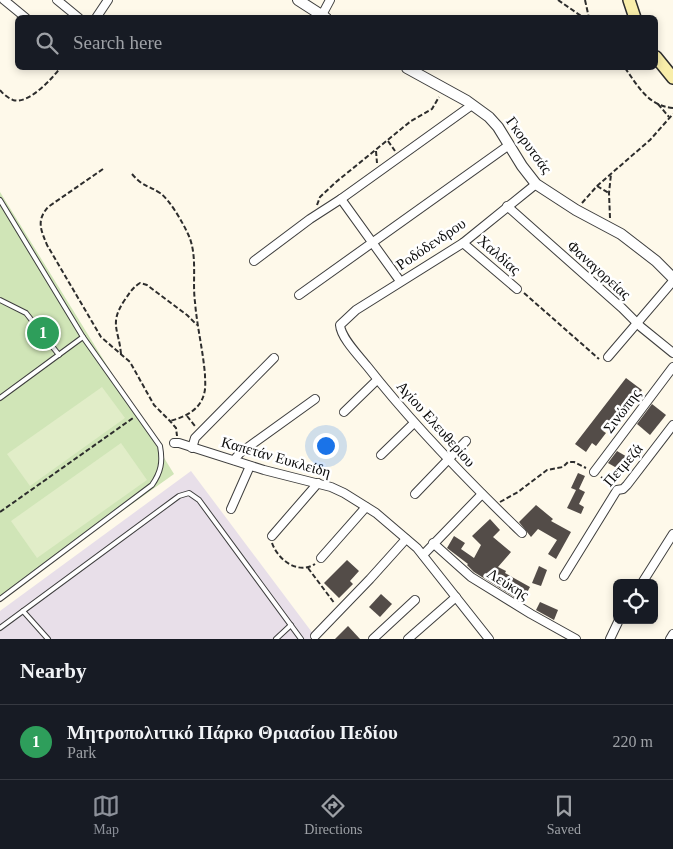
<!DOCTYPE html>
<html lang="en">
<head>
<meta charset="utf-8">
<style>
  body { margin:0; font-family:"Times New Roman",serif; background:#242831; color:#f1f3f6 }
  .controls { position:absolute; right:15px; bottom:15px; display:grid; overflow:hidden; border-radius:8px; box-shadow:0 2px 8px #0003 }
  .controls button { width:45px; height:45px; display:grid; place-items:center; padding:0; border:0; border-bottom:1px solid #363941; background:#171b24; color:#f1f3f6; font:25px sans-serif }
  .you { position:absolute; left:325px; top:445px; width:18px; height:18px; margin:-12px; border:4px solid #fff; border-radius:50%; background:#1a73e8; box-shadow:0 0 0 8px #1a73e833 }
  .badge { display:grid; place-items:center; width:32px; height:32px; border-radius:50%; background:#8c9099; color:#fff; font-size:16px; font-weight:700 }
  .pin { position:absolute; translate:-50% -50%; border:2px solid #fff; box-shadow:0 1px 5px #0006 }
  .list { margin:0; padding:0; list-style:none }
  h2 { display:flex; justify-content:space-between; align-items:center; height:65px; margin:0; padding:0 20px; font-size:21px }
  h2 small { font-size:16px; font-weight:400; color:#9ea1a6 }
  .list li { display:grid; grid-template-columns:32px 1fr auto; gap:15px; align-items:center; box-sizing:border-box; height:75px; padding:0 20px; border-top:1px solid #363941 }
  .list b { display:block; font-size:19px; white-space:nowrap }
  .list p { margin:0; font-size:16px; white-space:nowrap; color:#9ea1a6 }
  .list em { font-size:16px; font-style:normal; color:#9ea1a6 }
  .icon { flex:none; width:28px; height:28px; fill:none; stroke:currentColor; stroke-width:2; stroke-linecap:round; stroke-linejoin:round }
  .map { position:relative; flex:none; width:673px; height:639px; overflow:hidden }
  .search { position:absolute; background:#171b24; box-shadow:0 2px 8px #0003; left:15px; right:15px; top:15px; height:55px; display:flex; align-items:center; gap:12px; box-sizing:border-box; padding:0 18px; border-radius:8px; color:#9ea1a6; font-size:19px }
  .sheet { height:140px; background:#171b24 }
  nav { display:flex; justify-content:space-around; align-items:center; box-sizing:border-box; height:70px; border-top:1px solid #363941; background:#171b24; font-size:14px; color:#9ea1a6 }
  nav a { display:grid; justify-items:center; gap:2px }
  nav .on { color:#8c9099 }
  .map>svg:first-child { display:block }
</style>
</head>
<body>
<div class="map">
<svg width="673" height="639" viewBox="0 0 673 639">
  <rect width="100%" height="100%" fill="#fef9ea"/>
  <path fill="#e8dfe9" d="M191,471L317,639H0V611Z"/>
  <path fill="#d0e5b7" d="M0,192L174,474L0,598Z"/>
  <g fill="#e1edc8">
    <path d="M102,387L125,418L30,486L7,454Z"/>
    <path d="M121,443L147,480L37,558L11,521Z"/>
  </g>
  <g fill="#534c48">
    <path d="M626,378L642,390L640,393L644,396L638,404L632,399L630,401L627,398L612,418L613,419L603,431L606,433L596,446L592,443L586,452L575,444Z"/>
    <path d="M652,404L666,415L650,435L637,424Z"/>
    <path d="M617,451L629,458L622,471L608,463Z"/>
    <path d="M578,473L585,476L579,489L585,492L579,504L584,507L581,514L567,508L576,490L571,488Z"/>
    <path d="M536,505L553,519L551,521L571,532L556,559L548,554L557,540L538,529L531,537L519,522Z"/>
    <path d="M490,519L500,530L493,537L511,552L498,567L506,571L505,573L530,587L522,602L474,572L467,565L468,564L447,548L454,536L465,543L461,549L474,558L481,545L472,536Z"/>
    <path d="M347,560L359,571L350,581L353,584L339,598L324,583Z"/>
    <path d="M539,566L547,570L541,586L532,583Z"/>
    <path d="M381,594L392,604L380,617L369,607Z"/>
    <path d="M540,602L558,610L554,620L536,610Z"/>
    <path d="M348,626L360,639H335Z"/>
  </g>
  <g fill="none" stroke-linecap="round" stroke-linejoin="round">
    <g stroke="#3e3e3e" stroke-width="6">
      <g id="service">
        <path d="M0,200L83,337L160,446C163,462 161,472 152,485L0,599"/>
        <path d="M0,300L26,313L59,355"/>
        <path d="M0,398L83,337"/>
        <path d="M23,611L48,639"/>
        <path d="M0,628L179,496L189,493L199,500L301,639"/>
        <path d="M276,639L291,625"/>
      </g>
    </g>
    <g stroke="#3e3e3e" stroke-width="10">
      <g id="minor">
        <path d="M4,0L26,18"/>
        <path d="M57,0L79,18"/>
        <path d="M322,15L330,0"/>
        <path d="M96,18L108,0"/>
        <path d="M341,199L400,281"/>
        <path d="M507,206L622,308L641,327L673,353"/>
        <path d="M463,243L517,289"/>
        <path d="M254,261L310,219L341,199L472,105"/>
        <path d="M299,295L509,145"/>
        <path d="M608,357L673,281"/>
        <path d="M344,412L377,380"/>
        <path d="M174,443H179L264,470L331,487L344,493L376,513L417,548L489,639"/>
        <path d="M192,448L195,438L274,358"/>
        <path d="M381,455L414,423"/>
        <path d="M234,460L240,453L315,399"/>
        <path d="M594,472L673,367"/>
        <path d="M415,494L466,441"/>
        <path d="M231,509L250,466"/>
        <path d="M522,533C467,480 414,426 367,366C359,356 341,338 340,325L356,310L463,243L536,184"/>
        <path d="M272,536L318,483"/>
        <path d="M433,543L471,577L531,614L576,639"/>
        <path d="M423,555L482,494"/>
        <path d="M321,558L366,507"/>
        <path d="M564,576L617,490L623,489L627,485L673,425"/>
        <path d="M642,583L673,534"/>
        <path d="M315,636L370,579L406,539"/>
        <path d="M373,639L415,600"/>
        <path d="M408,639L456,597"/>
        <path d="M610,639L619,620"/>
        <path d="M670,639L673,634"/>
      </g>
    </g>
    <g stroke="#3e3e3e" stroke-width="12">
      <g id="tertiary">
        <path d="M298,0L326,18"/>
        <path d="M407,68L467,101L489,117L498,127L522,166L536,184L576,210L621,234L656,261L673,278"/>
      </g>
    </g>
    <g stroke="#2d2d2d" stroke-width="14">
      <g id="secondary">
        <path d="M629,0L635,18"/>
        <path d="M656,57L673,78"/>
      </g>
    </g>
    <g stroke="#2d2d2d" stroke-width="2" stroke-dasharray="5 2.5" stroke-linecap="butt">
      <path d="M558,0L584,18"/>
      <path d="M585,0L589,18"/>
      <path d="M625,68C638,86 648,106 673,108"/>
      <path d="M0,90C3,94 8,98 13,100C28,105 52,79 60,68"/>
      <path d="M658,104L669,117"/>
      <path d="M388,141L395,151"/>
      <path d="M376,151L377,163"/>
      <path d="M103,169L48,207C36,221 41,230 47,245L101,337L130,362L154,405L170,421L176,428L177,436"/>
      <path d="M132,174C143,187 148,185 160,193C170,200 183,223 188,234C198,255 192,280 195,302C197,327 203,350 205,375C205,380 206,388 204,394C200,410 185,417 170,421"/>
      <path d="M597,186L609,193"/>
      <path d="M582,203L597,186L650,140L673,114"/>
      <path d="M317,205L320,197L336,182L411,121L432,109L439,97"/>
      <path d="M610,218L609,193L611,174"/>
      <path d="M524,293L599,359"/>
      <path d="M121,354C119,330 109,324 124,301C129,294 132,288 140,283L147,285L187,315L197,325"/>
      <path d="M187,416L195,426"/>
      <path d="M601,477L612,484"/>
      <path d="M500,502L518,492L547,470L563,467L568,462H574L586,468"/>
      <path d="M0,512L133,418"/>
      <path d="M272,543C278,560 298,575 315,564"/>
      <path d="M308,568L335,604"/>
    </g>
    <use href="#service" stroke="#fff" stroke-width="4"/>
    <use href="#minor" stroke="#fff" stroke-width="8"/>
    <use href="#tertiary" stroke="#fff" stroke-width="10"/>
    <use href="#secondary" stroke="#f9eeaa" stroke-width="11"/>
  </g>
  <g text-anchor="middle" stroke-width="5" stroke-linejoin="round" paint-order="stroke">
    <g font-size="15" fill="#0b0b0b" stroke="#fff">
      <text transform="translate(529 145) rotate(54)" y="5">Γκορυτσάς</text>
      <text transform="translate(431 244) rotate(-34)" y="5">Ροδόδενδρου</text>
      <text transform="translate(499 255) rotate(41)" y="5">Χαλδίας</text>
      <text transform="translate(599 270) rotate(42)" y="5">Φαναγορείας</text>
      <text transform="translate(622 411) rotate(-53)" y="5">Σινώπης</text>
      <text transform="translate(436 424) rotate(48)" y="5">Αγίου Ελευθερίου</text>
      <text transform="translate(276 457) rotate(16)" y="5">Καπετάν Ευκλείδη</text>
      <text transform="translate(623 465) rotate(-49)" y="5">Πετμεζά</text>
      <text transform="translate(508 584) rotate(32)" y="5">Λεύκης</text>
    </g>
  </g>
</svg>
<div class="controls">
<button><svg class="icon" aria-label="locate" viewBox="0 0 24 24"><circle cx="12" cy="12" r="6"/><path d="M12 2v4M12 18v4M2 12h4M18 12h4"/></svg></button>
</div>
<div class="you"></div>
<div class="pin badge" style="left:43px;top:333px;background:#2e9e5b">1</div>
<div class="search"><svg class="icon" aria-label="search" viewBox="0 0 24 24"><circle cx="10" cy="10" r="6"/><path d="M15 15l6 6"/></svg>Search here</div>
</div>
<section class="sheet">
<h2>Nearby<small></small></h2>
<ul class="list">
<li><span class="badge" style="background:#2e9e5b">1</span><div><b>Μητροπολιτικό Πάρκο Θριασίου Πεδίου</b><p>Park</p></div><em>220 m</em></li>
</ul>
</section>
<nav>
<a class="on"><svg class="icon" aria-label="map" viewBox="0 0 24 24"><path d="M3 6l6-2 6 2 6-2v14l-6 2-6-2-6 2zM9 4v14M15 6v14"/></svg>Map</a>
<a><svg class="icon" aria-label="directions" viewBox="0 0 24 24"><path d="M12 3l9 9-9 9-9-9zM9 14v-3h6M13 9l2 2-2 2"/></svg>Directions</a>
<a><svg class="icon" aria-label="saved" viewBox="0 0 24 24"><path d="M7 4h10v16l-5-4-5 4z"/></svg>Saved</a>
</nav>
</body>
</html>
